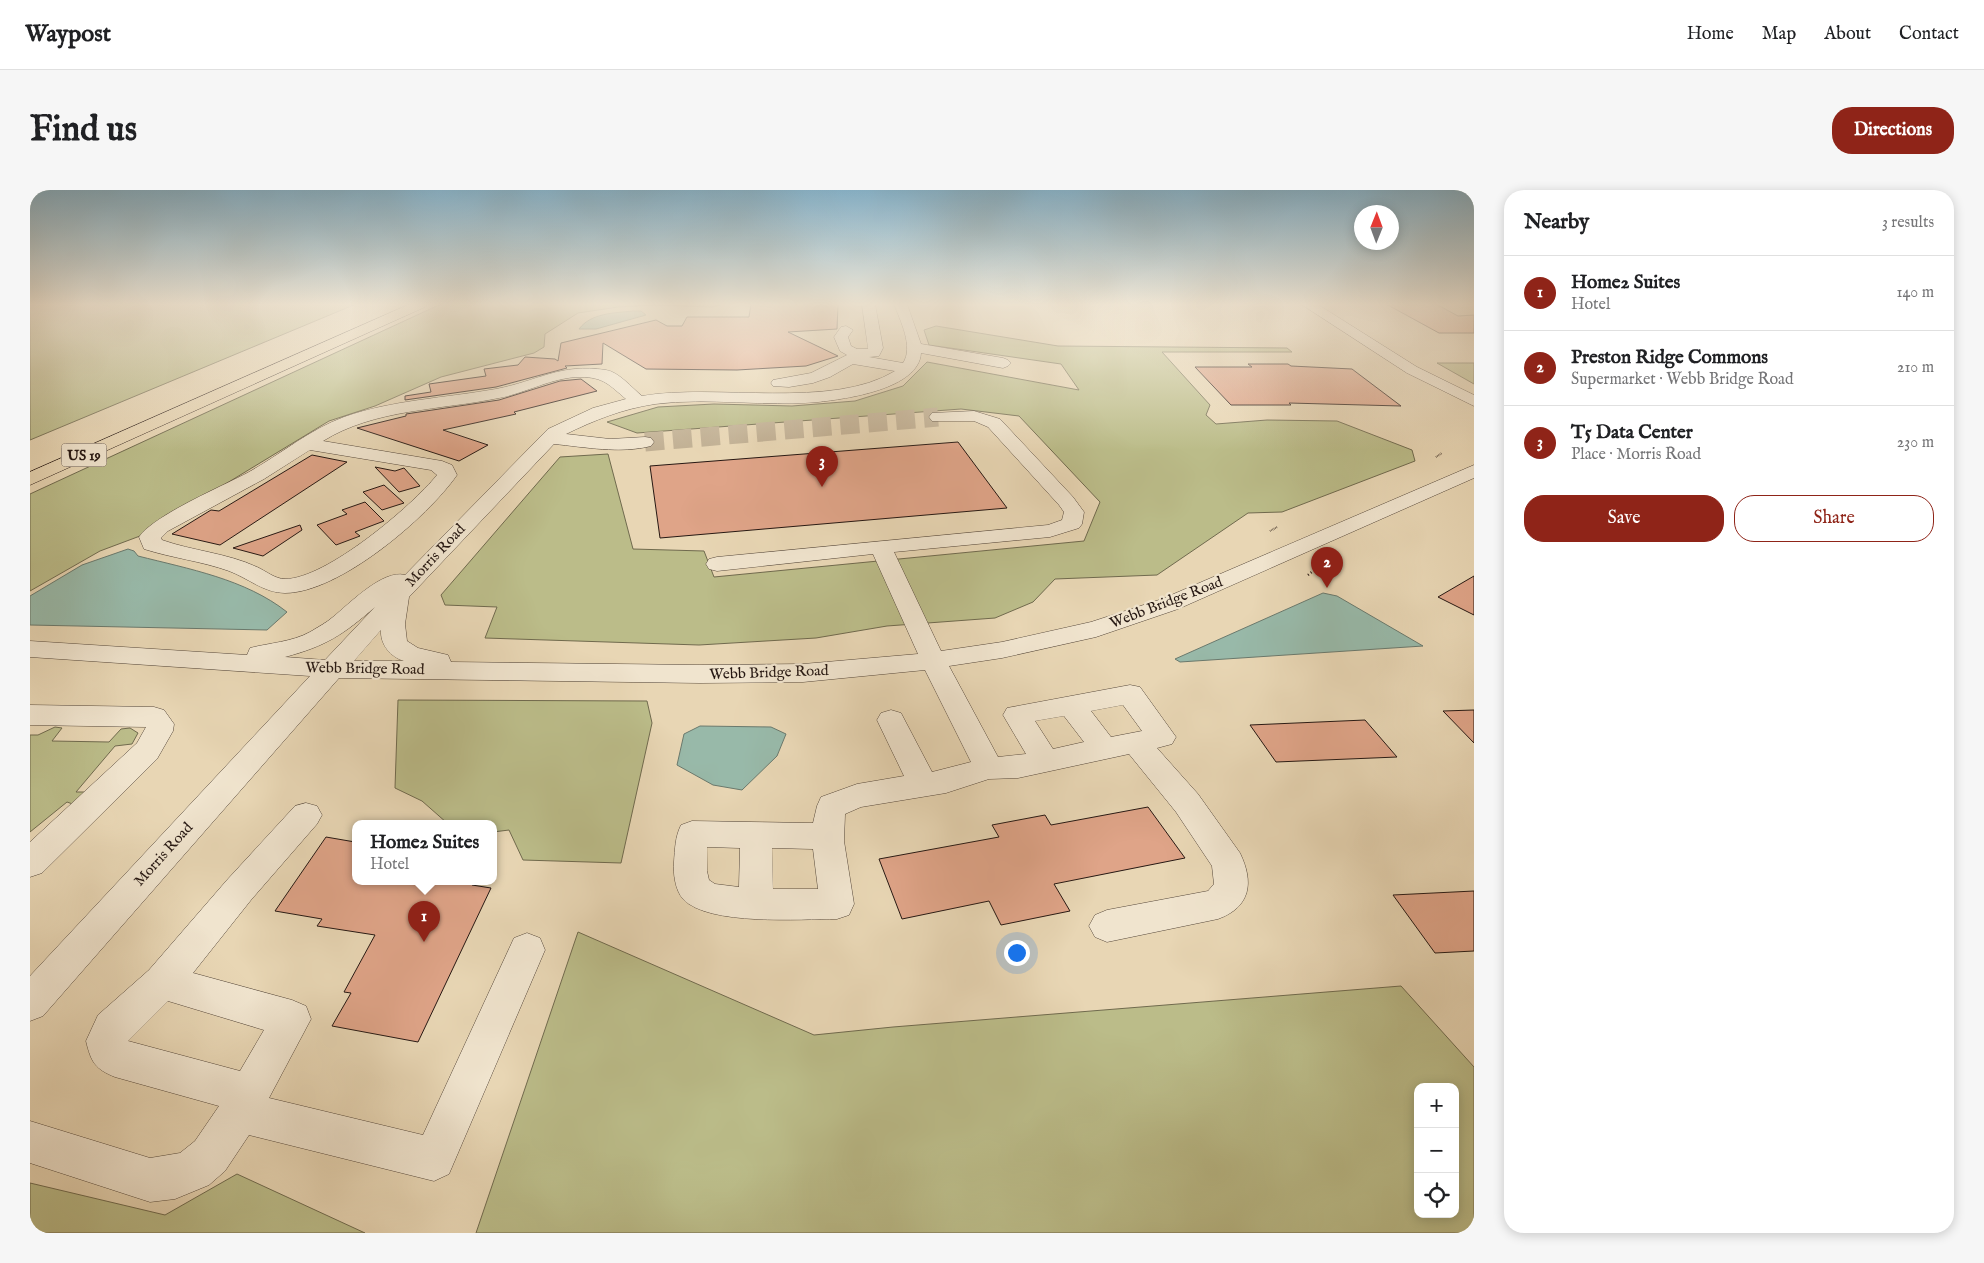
<!DOCTYPE html>
<html lang="en">
<head>
<meta charset="utf-8">
<style>
  body { margin:0; font-family:"IM FELL English",serif; background:#f6f6f6; color:#202124 }
  .controls { position:absolute; right:15px; bottom:15px; display:grid; overflow:hidden; border-radius:10px; box-shadow:0 2px 12px #0003 }
  .controls button { width:45px; height:45px; display:grid; place-items:center; padding:0; border:0; border-bottom:1px solid #e0e0e0; background:#fff; color:#202124; font:25px sans-serif }
  .compass { position:absolute; left:1324px; top:15px; width:45px; height:45px; border-radius:50%; background:#fff; box-shadow:0 2px 12px #0003; rotate:1deg }
  .you { position:absolute; left:986px; top:762px; width:18px; height:18px; margin:-12px; border:4px solid #fff; border-radius:50%; background:#1a73e8; box-shadow:0 0 0 8px #1a73e833 }
  .badge { display:grid; place-items:center; width:32px; height:32px; border-radius:50%; background:#8f2418; color:#fff; font-size:16px; font-weight:700 }
  .pin { position:absolute; translate:-50% -41px; filter:drop-shadow(0 1px 2px #0008) }
  .pin::after { content:''; position:absolute; top:26px; width:18px; height:15px; background:inherit; clip-path:polygon(0 0,100% 0,50% 100%) }
  .popup { position:absolute; left:322px; top:630px; width:145px; height:65px; box-sizing:border-box; display:grid; place-content:center; border-radius:10px; background:#fff; filter:drop-shadow(0 1px 4px #0005); font-size:16px; white-space:nowrap; color:#757577 }
  .popup b { font-size:19px; color:#202124 }
  .popup::after { content:''; position:absolute; left:50%; top:100%; margin-left:-10px; border:10px solid transparent; border-top-color:#fff }
  .list { margin:0; padding:0; list-style:none }
  h2 { display:flex; justify-content:space-between; align-items:center; height:65px; margin:0; padding:0 20px; font-size:21px }
  h2 small { font-size:16px; font-weight:400; color:#757577 }
  .list li { display:grid; grid-template-columns:32px 1fr auto; gap:15px; align-items:center; box-sizing:border-box; height:75px; padding:0 20px; border-top:1px solid #e0e0e0 }
  .list b { display:block; font-size:19px; white-space:nowrap }
  .list p { margin:0; font-size:16px; white-space:nowrap; color:#757577 }
  .list em { font-size:16px; font-style:normal; color:#757577 }
  .actions { display:flex; gap:10px; padding:15px 20px }
  .actions a { flex:1; padding:11px 0; border:1px solid #8f2418; border-radius:20px; text-align:center; font-size:18px; color:#8f2418 }
  .actions .main { background:#8f2418; color:#fff }
  .icon { flex:none; width:28px; height:28px; fill:none; stroke:currentColor; stroke-width:2; stroke-linecap:round; stroke-linejoin:round }
  .map { position:relative; flex:none; width:1444px; height:1043px; overflow:hidden; border-radius:20px }
  header { display:flex; align-items:center; gap:30px; box-sizing:border-box; height:70px; padding:0 25px; background:#fff; border-bottom:1px solid #e0e0e0 }
  header strong { font-size:24px }
  nav { display:flex; gap:28px; margin-inline-start:auto; font-size:18px }
  .intro { display:flex; align-items:center; justify-content:space-between; box-sizing:border-box; height:120px; padding:0 30px }
  h1 { margin:0; font-size:35px }
  .button { padding:12px 22px; border-radius:20px; background:#8f2418; color:#fff; font-size:18px; font-weight:700 }
  main { display:flex; gap:30px; padding:0 30px }
  aside { flex:1; background:#fff; border-radius:20px; box-shadow:0 2px 12px #0003 }
  .map>svg:first-child { display:block }
</style>
</head>
<body>
<header>
<strong>Waypost</strong>
<nav><a>Home</a><a>Map</a><a>About</a><a>Contact</a></nav>
</header>
<div class="intro"><h1>Find us</h1><a class="button">Directions</a></div>
<main>
<div class="map">
<svg width="1444" height="1043" viewBox="0 0 1444 1043">
  <rect width="100%" height="100%" fill="#e8d6b4"/>
  <filter id="stains"><feTurbulence type="fractalNoise" baseFrequency=".004" numOctaves="4"/><feColorMatrix values="0 0 0 0 .2 0 0 0 0 .09 0 0 0 0 .02 0 0 0 .5 -.17"/></filter>
  <radialGradient id="worn" r=".72"><stop offset=".6" stop-color="#630" stop-opacity="0"/><stop offset="1" stop-color="#630" stop-opacity=".3"/></radialGradient>
  <g fill="#bbbc89" stroke="#706a4e" fill-rule="evenodd">
    <path d="M0,114H326L0,250Z"/>
    <path d="M411,114H695L682,117L625,115L588,117L548,123L515,144L514,157L504,163L411,187L345,216L299,231L110,346L70,361L0,401V304Z"/>
    <path d="M906,136L1028,156L1257,158L1262,162H1132L1180,215L1176,225L1186,234L1237,230L1307,231L1382,260L1385,271L1252,322L1218,323L1127,385L1025,389L1003,412L965,428L857,436L786,448L669,455L455,448L467,417L415,415L411,405L530,267L578,264L603,359L674,361L684,387L1054,351L1070,312L989,226L931,219L607,243L577,232L628,217L684,214L762,216L825,211L873,196L897,172L1049,200L1031,174L899,155L894,140Z"/>
    <path d="M1407,173H1444V194Z"/>
    <path d="M368,510L617,511L622,533L591,673L493,670L479,640L463,642V633H417L392,611L365,598Z"/>
    <path d="M25,537L32,538L22,551L79,552L91,539L100,538L108,543L102,554L85,556L46,602H66L51,617L37,612L0,642V545H8Z"/>
    <path d="M548,742L784,845L863,837L1371,796L1444,877V1043H446ZM1388,897H1425V1024H1388Z"/>
    <path d="M207,984L335,1043H0V993L135,1025Z"/>
  </g>
  <g fill="#98b9a9" stroke="#6a796d">
    <path d="M603,121H611L616,125L566,139H549C561,123 584,123 603,121Z"/>
    <path d="M98,359L104,361L108,366C159,379 215,389 257,422L237,440L0,435V406L52,375Z"/>
    <path d="M1293,403L1307,406L1393,456L1150,472L1145,469Z"/>
    <path d="M670,536L741,537L756,544L747,566L712,600L683,595L647,575L654,544Z"/>
  </g>
  <g fill="none" stroke-linecap="round" stroke-linejoin="round">
    <path stroke="#6a796d" stroke-width="3" d="M0,116L3,114"/>
  </g>
  <g fill="#dfa488" stroke="#261813">
    <path d="M721,114H808L807,139L758,142L808,166L776,176L707,180L616,179L573,153L572,174L535,176L537,178L466,197L375,210V206L401,202L399,194L456,186L454,179L488,175L495,167L525,169L528,171L531,153L626,130L637,136H652L657,127H719Z"/>
    <path d="M1356,114H1406L1428,126L1444,125V143H1409Z"/>
    <path d="M1218,174H1258L1261,176L1322,179L1371,216L1259,213L1261,215H1201L1165,177H1222Z"/>
    <path d="M551,189L567,201L484,222L486,224L413,240L458,255L429,271L327,238L376,226V224L469,210L530,191Z"/>
    <path d="M928,252L977,318L630,348L620,276Z"/>
    <path d="M282,265L317,272L190,355L142,344L181,320L189,321Z"/>
    <path d="M345,277L365,281L374,278L390,296L369,302Z"/>
    <path d="M354,295L374,313L352,320L333,302Z"/>
    <path d="M335,312L354,331L325,342L330,346L306,355L287,335L317,324L312,320Z"/>
    <path d="M270,335L272,340L233,366L203,358Z"/>
    <path d="M1444,386V425L1408,407Z"/>
    <path d="M1444,520V553L1413,521Z"/>
    <path d="M1335,530L1367,567L1246,572L1220,535Z"/>
    <path d="M1118,617L1155,668L1024,694L1040,721L971,735L959,711L872,729L849,669L969,647L962,635L1015,625L1021,635Z"/>
    <path d="M296,647L325,652V691H444L442,695L461,698L388,852L302,836L321,803L314,802L345,745L287,736L292,729L245,721Z"/>
    <path d="M1444,701V761L1405,763L1363,705Z"/>
  </g>
  <g fill="none" stroke-linecap="round" stroke-linejoin="round">
    <path stroke="#c1b094" stroke-width="19" stroke-dasharray="19 9" stroke-linecap="butt" d="M615,252L908,227"/>
    <g stroke="#56483b" stroke-width="1">
      <g id="minor">
        <path d="M832,114H845L853,158L849,166L839,167L873,173C884,157 870,130 864,114H877L891,154L973,168L978,170L981,173L978,176L973,178L891,163C889,199 816,209 788,212C735,217 679,207 625,214C592,219 565,230 536,244L580,249L615,247L621,248L624,252L621,256C590,264 555,257 524,254L379,407L375,434L377,451L388,458L418,465L421,472L670,475L773,474L888,464L843,364L687,381L679,379L676,374L679,369L687,367L1018,335L1032,330L1034,322L1029,315L958,237L944,231H902L899,227L902,223L944,221L970,229L1043,307L1054,322L1052,334L1049,338L1020,347L864,362L911,461L972,452L1061,432L1132,409L1444,275V288L1148,419L1066,447L972,468L919,476L968,567L996,564L973,525L977,518L1100,495L1110,497L1146,547L1142,554L1127,558L1168,604L1210,663C1224,692 1221,717 1188,729L1077,752L1065,747L1059,736L1065,725L1077,720L1178,701L1184,694L1182,676L1146,622L1099,564L988,588L959,589L916,603L831,617L815,624L814,651L824,714L819,725L807,729C771,729 678,736 653,709C645,700 643,683 644,672C645,659 645,647 651,635L662,631L783,633L787,616L791,607L827,594L874,586L847,530L851,523L861,520L871,523L902,582L941,572L895,480L773,492L670,493L309,488L13,826L0,831V786L280,486L0,467V451L217,465L220,458C239,453 262,452 280,442C288,437 296,433 303,427C319,414 353,379 375,385L518,239L563,218L596,209C579,195 574,187 550,187C523,187 496,203 469,208C411,220 344,219 293,251L412,271L422,275L427,285C397,328 309,403 255,403C234,403 218,388 199,381C171,371 142,368 114,359L109,347C124,325 193,296 219,282C251,264 279,240 314,227C362,210 416,208 466,199C508,191 530,173 576,180C589,182 602,198 612,206C687,193 801,220 865,181L823,174L800,187L783,193L759,197L743,196L741,193L743,190L781,183L817,165L810,161L804,147L811,137L816,136L823,140L818,147L821,156L827,159H838ZM280,260L401,280L407,285C382,316 296,389 255,389C245,389 236,381 227,377C197,363 163,361 132,350L131,348L138,341L234,289ZM345,417L295,470L255,467C296,456 313,445 345,417ZM351,440C350,455 361,467 374,471H324ZM1093,515L1112,541L1081,547L1061,521ZM1034,526L1054,552L1023,559L1005,531ZM677,657L710,658L709,697L685,694L679,690L677,681ZM742,658L783,659L788,699H743Z"/>
        <path d="M1271,114H1287L1387,177L1444,205V216L1377,183Z"/>
        <path d="M0,515L124,517L134,520L144,534L143,541L127,569L12,683L0,687V652L107,553L116,537L0,535Z"/>
        <path d="M276,613L287,616L292,625L287,634L221,710L163,783L262,810L276,816L281,829L239,908L393,945L484,748L497,743L510,748L515,760L419,984L404,991L219,945L195,981L179,995L145,1009L120,1012L0,973V931L120,968L150,963L165,951L189,916L85,887C65,879 61,872 56,851L68,825L119,780L197,690L265,616ZM138,811L234,840L210,881L98,851Z"/>
      </g>
    </g>
    <g stroke="#261813" stroke-width="1">
      <path id="highway" d="M380,114H397L395,117L0,295V282Z"/>
    </g>
    <g stroke="#261813" stroke-width="2" stroke-dasharray="0.5 1" stroke-linecap="butt">
      <path d="M1406,267L1412,263"/>
      <path d="M1240,341L1247,337"/>
    </g>
    <path stroke="#261813" stroke-width="2.5" stroke-dasharray="1 2.5" stroke-linecap="butt" d="M1278,385L1283,381"/>
    <use href="#minor" fill="#f0e4ce" fill-rule="evenodd"/>
    <use href="#highway" fill="#e8d6b4" fill-rule="evenodd"/>
  </g>
  <linearGradient id="sky" x2="0" y2="1"><stop stop-color="#88b6cf"/><stop offset="0.44" stop-color="#f5eddd"/><stop offset="1" stop-color="#f5eddd" stop-opacity="0"/></linearGradient>
  <rect width="1444" height="260" fill="url(#sky)"/>
  <g text-anchor="middle" stroke-width="4.5" stroke-linejoin="round" paint-order="stroke">
    <rect fill="#f0e4ce" stroke="#63554b" stroke-width="1" x="31.5" y="253.5" width="45" height="23" rx="4"/>
    <g font-size="14" font-weight="bold" fill="#261813">
      <text x="54" y="270">US 19</text>
    </g>
    <g font-size="15" fill="#261813" stroke="#f0e4ce">
      <text transform="translate(405 365) rotate(-47)" y="5">Morris Road</text>
      <text transform="translate(1136 412) rotate(-21)" y="5">Webb Bridge Road</text>
      <text transform="translate(335 478) rotate(1)" y="5">Webb Bridge Road</text>
      <text transform="translate(739 482) rotate(-2)" y="5">Webb Bridge Road</text>
      <text transform="translate(133 664) rotate(-48)" y="5">Morris Road</text>
    </g>
  </g>
  <rect width="100%" height="100%" filter="url(#stains)"/>
  <rect width="100%" height="100%" fill="url(#worn)"/>
</svg>
<div class="controls">
<button>+</button>
<button>−</button>
<button><svg class="icon" aria-label="locate" viewBox="0 0 24 24"><circle cx="12" cy="12" r="6"/><path d="M12 2v4M12 18v4M2 12h4M18 12h4"/></svg></button>
</div>
<svg class="compass" viewBox="-18 -18 36 36"><path d="M0-13l5 13h-10z" fill="#e53935"/><path d="M0 13l5-13h-10z" fill="#757577"/></svg>
<div class="you"></div>
<div class="pin badge" style="left:394px;top:752px">1</div>
<div class="popup"><b>Home2 Suites</b>Hotel</div>
<div class="pin badge" style="left:1297px;top:398px">2</div>
<div class="pin badge" style="left:792px;top:297px">3</div>
</div>
<aside>
<h2>Nearby<small>3 results</small></h2>
<ul class="list">
<li><span class="badge">1</span><div><b>Home2 Suites</b><p>Hotel</p></div><em>140 m</em></li>
<li><span class="badge">2</span><div><b>Preston Ridge Commons</b><p>Supermarket · Webb Bridge Road</p></div><em>210 m</em></li>
<li><span class="badge">3</span><div><b>T5 Data Center</b><p>Place · Morris Road</p></div><em>230 m</em></li>
</ul>
<div class="actions"><a class="main">Save</a><a>Share</a></div>
</aside>
</main>
</body>
</html>
